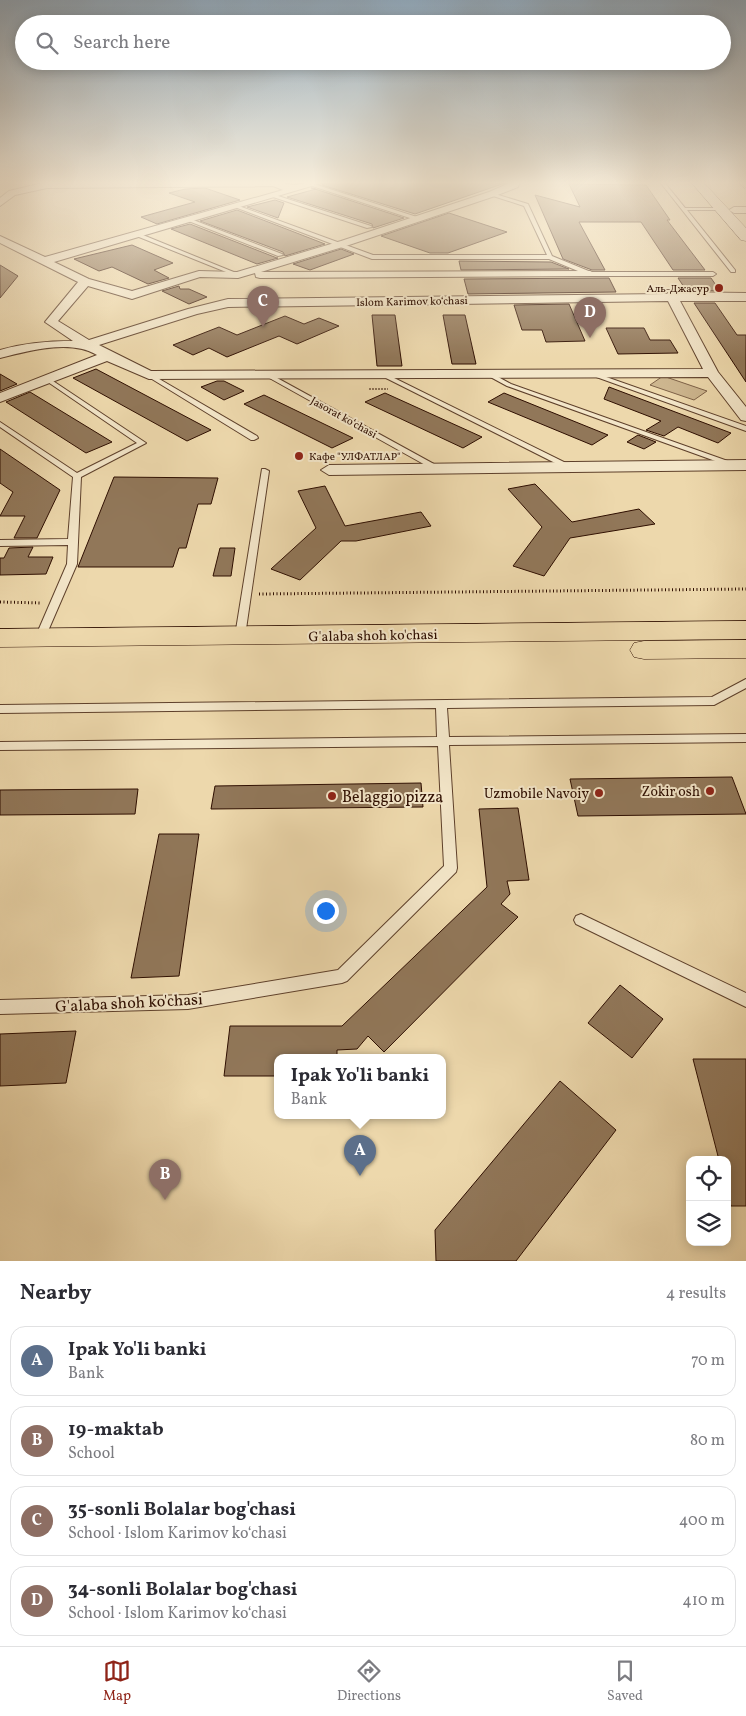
<!DOCTYPE html>
<html lang="en">
<head>
<meta charset="utf-8">
<style>
  body { margin:0; font-family:Vollkorn,serif; background:#f7f7f7; color:#2b2b33 }
  .controls { position:absolute; right:15px; bottom:15px; display:grid; overflow:hidden; border-radius:10px; box-shadow:0 2px 12px #0003 }
  .controls button { width:45px; height:45px; display:grid; place-items:center; padding:0; border:0; border-bottom:1px solid #e1e1e2; background:#fff; color:#2b2b33; font:25px sans-serif }
  .you { position:absolute; left:325px; top:910px; width:18px; height:18px; margin:-12px; border:4px solid #fff; border-radius:50%; background:#1a73e8; box-shadow:0 0 0 8px #1a73e833 }
  .badge { display:grid; place-items:center; width:32px; height:32px; border-radius:50%; background:#8f2418; color:#fff; font-size:16px; font-weight:700 }
  .pin { position:absolute; translate:-50% -41px; filter:drop-shadow(0 1px 2px #0008) }
  .pin::after { content:''; position:absolute; top:26px; width:18px; height:15px; background:inherit; clip-path:polygon(0 0,100% 0,50% 100%) }
  .popup { position:absolute; left:274px; top:1054px; width:172px; height:65px; box-sizing:border-box; display:grid; place-content:center; border-radius:10px; background:#fff; filter:drop-shadow(0 1px 4px #0005); font-size:16px; white-space:nowrap; color:#7c7c81 }
  .popup b { font-size:19px; color:#2b2b33 }
  .popup::after { content:''; position:absolute; left:50%; top:100%; margin-left:-10px; border:10px solid transparent; border-top-color:#fff }
  .list { margin:0; padding:0; list-style:none }
  h2 { display:flex; justify-content:space-between; align-items:center; height:65px; margin:0; padding:0 20px; font-size:21px }
  h2 small { font-size:16px; font-weight:400; color:#7c7c81 }
  .list li { display:grid; grid-template-columns:32px 1fr auto; gap:15px; align-items:center; box-sizing:border-box; height:70px; margin:0 10px 10px; padding:0 10px; border:1px solid #e1e1e2; border-radius:15px }
  .list b { display:block; font-size:19px; white-space:nowrap }
  .list p { margin:0; font-size:16px; white-space:nowrap; color:#7c7c81 }
  .list em { font-size:16px; font-style:normal; color:#7c7c81 }
  .icon { flex:none; width:28px; height:28px; fill:none; stroke:currentColor; stroke-width:2; stroke-linecap:round; stroke-linejoin:round }
  .map { position:relative; flex:none; width:746px; height:1261px; overflow:hidden }
  .search { position:absolute; background:#fff; box-shadow:0 2px 12px #0003; left:15px; right:15px; top:15px; height:55px; display:flex; align-items:center; gap:12px; box-sizing:border-box; padding:0 18px; border-radius:28px; color:#7c7c81; font-size:19px }
  .sheet { height:385px; background:#fff }
  nav { display:flex; justify-content:space-around; align-items:center; box-sizing:border-box; height:70px; border-top:1px solid #e1e1e2; background:#fff; font-size:14px; color:#7c7c81 }
  nav a { display:grid; justify-items:center; gap:2px }
  nav .on { color:#8f2418 }
  .map>svg:first-child { display:block }
</style>
</head>
<body>
<div class="map">
<svg width="746" height="1261" viewBox="0 0 746 1261">
  <rect width="100%" height="100%" fill="#edd8ac"/>
  <filter id="stains"><feTurbulence type="fractalNoise" baseFrequency=".004" numOctaves="4"/><feColorMatrix values="0 0 0 0 .2 0 0 0 0 .09 0 0 0 0 .02 0 0 0 .5 -.17"/></filter>
  <radialGradient id="worn" r=".72"><stop offset=".6" stop-color="#630" stop-opacity="0"/><stop offset="1" stop-color="#630" stop-opacity=".3"/></radialGradient>
  <path fill="#cdb68f" stroke="#7e6248" d="M663,376L707,391L694,400L650,385Z"/>
  <g fill="#917759" stroke="#2e0e00">
    <path d="M327,182H505V183L415,214L322,185Z"/>
    <path d="M569,184L646,185L670,220H667L705,270H673L641,222H579L605,270H592L563,259L535,195L580,207Z"/>
    <path d="M205,188L240,200L157,224L141,217L195,202L169,193L185,189Z"/>
    <path d="M311,188H312L404,218L373,228L372,224L287,197L316,189Z"/>
    <path d="M275,200L284,203L278,218L247,207Z"/>
    <path d="M237,210L276,225L325,244L285,256L283,252L200,221Z"/>
    <path d="M449,213L507,232L448,253H430L381,236Z"/>
    <path d="M190,224L277,258H278L257,264L171,229Z"/>
    <path d="M132,245L173,263L154,270L169,278L148,284L112,267L99,271L74,259Z"/>
    <path d="M341,249L354,254L310,270L293,264Z"/>
    <path d="M459,261L551,262L569,269L461,270Z"/>
    <path d="M0,265L18,276L0,298Z"/>
    <path d="M609,278L616,292L468,294L464,279Z"/>
    <path d="M678,278H711L720,291L686,290Z"/>
    <path d="M179,286L180,289H189L207,297L189,304L162,291Z"/>
    <path d="M694,303H715L737,335H746V382Z"/>
    <path d="M569,304L585,341L546,342L542,330H522L514,305Z"/>
    <path d="M372,315H395L402,366H377Z"/>
    <path d="M443,315H465L476,364H452Z"/>
    <path d="M285,316L304,324L319,318L339,326L297,344L279,336L227,357L209,348L193,355L173,345L219,327L237,335Z"/>
    <path d="M606,328H644L650,340H670L678,353L618,354Z"/>
    <path d="M96,369L211,430L187,441L73,378Z"/>
    <path d="M0,374L17,384L0,391Z"/>
    <path d="M217,381H224L244,391L224,400L201,387Z"/>
    <path d="M609,387L731,433L718,443L678,427L664,436L646,430L661,421L604,399Z"/>
    <path d="M30,392L112,442L86,453L6,402Z"/>
    <path d="M385,393L482,437L463,448L365,402Z"/>
    <path d="M504,393L608,435L592,445L488,402Z"/>
    <path d="M264,395L353,438L332,448L244,404Z"/>
    <path d="M638,435L656,442L644,449L627,442Z"/>
    <path d="M0,449L60,490L37,538H14L25,516H0L13,492L0,483Z"/>
    <path d="M114,477L218,478L211,504H198L186,548H179L173,567H78Z"/>
    <path d="M535,484L572,522L639,509L655,524L570,538L544,576L513,566L542,527L508,489Z"/>
    <path d="M325,486L345,526L421,512L431,526L356,541H341L300,580L271,569L316,528L298,491Z"/>
    <path d="M33,547L28,557H53L46,574L0,575V558H4L9,548Z"/>
    <path d="M220,548H235L231,576H213Z"/>
    <path d="M732,777L746,814L578,816L570,779Z"/>
    <path d="M421,783L423,807L211,809L215,786Z"/>
    <path d="M138,789L135,814L0,815V790Z"/>
    <path d="M518,808L529,880L507,881L510,894L501,904L518,917L384,1052L368,1036L357,1049L337,1050V1057H278V1076H224L230,1026H342L487,887L479,809Z"/>
    <path d="M159,834H199L179,976L131,978Z"/>
    <path d="M620,985L663,1019L632,1058L588,1023Z"/>
    <path d="M76,1031L66,1083L0,1086V1034Z"/>
    <path d="M693,1059H746V1206H731L727,1190V1160H719Z"/>
    <path d="M560,1081L616,1130L516,1261H436L435,1230Z"/>
  </g>
  <g fill="none" stroke-linecap="round" stroke-linejoin="round">
    <g stroke="#5e402b" stroke-width="2">
      <g id="service">
        <path d="M660,182H664L685,208H723L721,210H687L735,270V272H731Z"/>
        <path d="M311,183L420,218V219L416,220L309,185Z"/>
        <path d="M492,193L528,204L552,256L591,272H713L716,274L713,276H590L549,259H372L232,206L236,205L373,255H547L524,206L490,195Z"/>
        <path d="M272,194L371,226L372,227L367,228L270,196Z"/>
        <path d="M188,218L282,254L283,255L278,256L186,220Z"/>
        <path d="M134,233H138L241,275L236,276L134,235Z"/>
        <path d="M378,372H382L574,467L573,469H567L378,374Z"/>
        <path d="M485,372H489L511,384L739,465L735,467H732L507,386L485,374Z"/>
        <path d="M588,372H592L746,426V431L588,374Z"/>
        <path d="M149,373L257,436L258,438L254,440H251L147,376L146,375Z"/>
        <path d="M264,373H268L443,469L442,471H436L264,375Z"/>
        <path d="M47,377L146,443L81,477L77,564L45,638L40,641L35,638L67,564L68,545L0,546V540L68,539L73,477L0,427V422L77,473L137,443L45,380V378Z"/>
        <path d="M262,469H265L269,471L245,636L240,639L235,636Z"/>
        <path d="M746,679V688L714,705L447,708L449,737L746,734V742L449,745L457,868L456,872L347,981L342,983L188,1009L0,1014V1000L188,995L338,970L444,866L438,746L0,750V742L437,737L436,708L0,713V705L712,697Z"/>
        <path d="M581,914L746,993V1007L576,924L574,920L576,916Z"/>
      </g>
    </g>
    <g stroke="#5e402b" stroke-width="2">
      <g id="minor">
        <path d="M47,182H279C299,189 305,180 325,182L54,262L89,279L132,291L199,271L237,272L341,241L489,192L512,182H520L518,187L495,196L349,245L261,272L590,271L596,274L594,276L260,278L256,277L255,273L238,278L200,277L132,299L88,286L58,321L89,340L188,309L228,299L666,294L671,292L746,293V301H680L718,372L746,407V421L741,420L708,377L149,379L107,361L0,402V393L97,355C70,339 29,351 0,358V350C24,343 48,341 73,341L45,322L78,282L0,243V236L45,257L283,190L273,186L47,188L15,195L0,206V198L9,191ZM668,301L703,369L151,371L99,345L197,314L228,307Z"/>
        <path d="M746,207V213H734L729,210L734,207Z"/>
        <path d="M746,460V470L329,475L321,470L329,465Z"/>
      </g>
    </g>
    <g stroke="#2e0e00" stroke-width="1">
      <path id="secondary" d="M691,182H703L746,228V241L741,240Z"/>
    </g>
    <g stroke="#2e0e00" stroke-width="1">
      <g id="primary">
        <path d="M746,621V639L0,647V629Z"/>
        <path d="M746,640V658L644,659L634,657L630,650L634,643L644,641Z"/>
      </g>
    </g>
    <g stroke="#2e0e00" stroke-width="2" stroke-dasharray="0.5 1" stroke-linecap="butt">
      <path d="M738,182L746,189"/>
      <path d="M369,389H388"/>
    </g>
    <g stroke="#2e0e00" stroke-width="3" stroke-dasharray="1 2.5" stroke-linecap="butt">
      <path d="M259,594L746,589"/>
      <path d="M0,602L42,603"/>
    </g>
    <use href="#service" fill="#f3e6c9" fill-rule="evenodd"/>
    <use href="#minor" fill="#f3e6c9" fill-rule="evenodd"/>
    <use href="#secondary" fill="#f3e6c9" fill-rule="evenodd"/>
    <use href="#primary" fill="#edd8ac" fill-rule="evenodd"/>
  </g>
  <linearGradient id="sky" x2="0" y2="1"><stop stop-color="#90a7b9"/><stop offset="0.51" stop-color="#f7edda"/><stop offset="1" stop-color="#f7edda" stop-opacity="0"/></linearGradient>
  <rect width="746" height="358" fill="url(#sky)"/>
  <g fill="#8f2418" stroke="#f3e6c9" stroke-width="2">
    <circle cx="719" cy="288" r="5"/>
    <circle cx="299" cy="456" r="5"/>
    <circle cx="710" cy="791" r="5"/>
    <circle cx="599" cy="793" r="5"/>
    <circle cx="332" cy="796" r="5"/>
  </g>
  <g text-anchor="middle" stroke-width="4" stroke-linejoin="round" paint-order="stroke">
    <g font-size="11" fill="#2e0e00" stroke="#f3e6c9" text-anchor="end">
      <text x="709" y="292">Аль-Джасур</text>
      <text x="309" y="460" text-anchor="start">Кафе "УЛФАТЛАР"</text>
    </g>
    <g font-size="11" fill="#2e0e00" stroke="#f3e6c9">
      <text transform="translate(412 301) rotate(-1)" y="4">Islom Karimov ko‘chasi</text>
      <text transform="translate(344 417) rotate(29)" y="4">Jasorat ko‘chasi</text>
    </g>
    <g font-size="14" fill="#2e0e00" stroke="#f3e6c9">
      <text transform="translate(373 635) rotate(-1)" y="5">G'alaba shoh ko'chasi</text>
    </g>
    <g font-size="14" fill="#2e0e00" stroke="#f3e6c9" text-anchor="end">
      <text x="700" y="796">Zokir osh</text>
      <text x="589" y="798">Uzmobile Navoiy</text>
    </g>
    <g font-size="16" fill="#2e0e00" stroke="#f3e6c9" text-anchor="start">
      <text x="342" y="802">Belaggio pizza</text>
    </g>
    <g font-size="16" fill="#2e0e00" stroke="#f3e6c9">
      <text transform="translate(129 1002) rotate(-3)" y="6">G'alaba shoh ko'chasi</text>
    </g>
  </g>
  <rect width="100%" height="100%" filter="url(#stains)"/>
  <rect width="100%" height="100%" fill="url(#worn)"/>
</svg>
<div class="controls">
<button><svg class="icon" aria-label="locate" viewBox="0 0 24 24"><circle cx="12" cy="12" r="6"/><path d="M12 2v4M12 18v4M2 12h4M18 12h4"/></svg></button>
<button><svg class="icon" aria-label="layers" viewBox="0 0 24 24"><path d="M12 4l9 5-9 5-9-5zM3 14l9 5 9-5"/></svg></button>
</div>
<div class="you"></div>
<div class="pin badge" style="left:360px;top:1176px;background:#5c6f8a">A</div>
<div class="popup"><b>Ipak Yo'li banki</b>Bank</div>
<div class="pin badge" style="left:165px;top:1200px;background:#8d6e63">B</div>
<div class="pin badge" style="left:263px;top:327px;background:#8d6e63">C</div>
<div class="pin badge" style="left:590px;top:338px;background:#8d6e63">D</div>
<div class="search"><svg class="icon" aria-label="search" viewBox="0 0 24 24"><circle cx="10" cy="10" r="6"/><path d="M15 15l6 6"/></svg>Search here</div>
</div>
<section class="sheet">
<h2>Nearby<small>4 results</small></h2>
<ul class="list">
<li><span class="badge" style="background:#5c6f8a">A</span><div><b>Ipak Yo'li banki</b><p>Bank</p></div><em>70 m</em></li>
<li><span class="badge" style="background:#8d6e63">B</span><div><b>19-maktab</b><p>School</p></div><em>80 m</em></li>
<li><span class="badge" style="background:#8d6e63">C</span><div><b>35-sonli Bolalar bog'chasi</b><p>School · Islom Karimov ko‘chasi</p></div><em>400 m</em></li>
<li><span class="badge" style="background:#8d6e63">D</span><div><b>34-sonli Bolalar bog'chasi</b><p>School · Islom Karimov ko‘chasi</p></div><em>410 m</em></li>
</ul>
</section>
<nav>
<a class="on"><svg class="icon" aria-label="map" viewBox="0 0 24 24"><path d="M3 6l6-2 6 2 6-2v14l-6 2-6-2-6 2zM9 4v14M15 6v14"/></svg>Map</a>
<a><svg class="icon" aria-label="directions" viewBox="0 0 24 24"><path d="M12 3l9 9-9 9-9-9zM9 14v-3h6M13 9l2 2-2 2"/></svg>Directions</a>
<a><svg class="icon" aria-label="saved" viewBox="0 0 24 24"><path d="M7 4h10v16l-5-4-5 4z"/></svg>Saved</a>
</nav>
</body>
</html>
